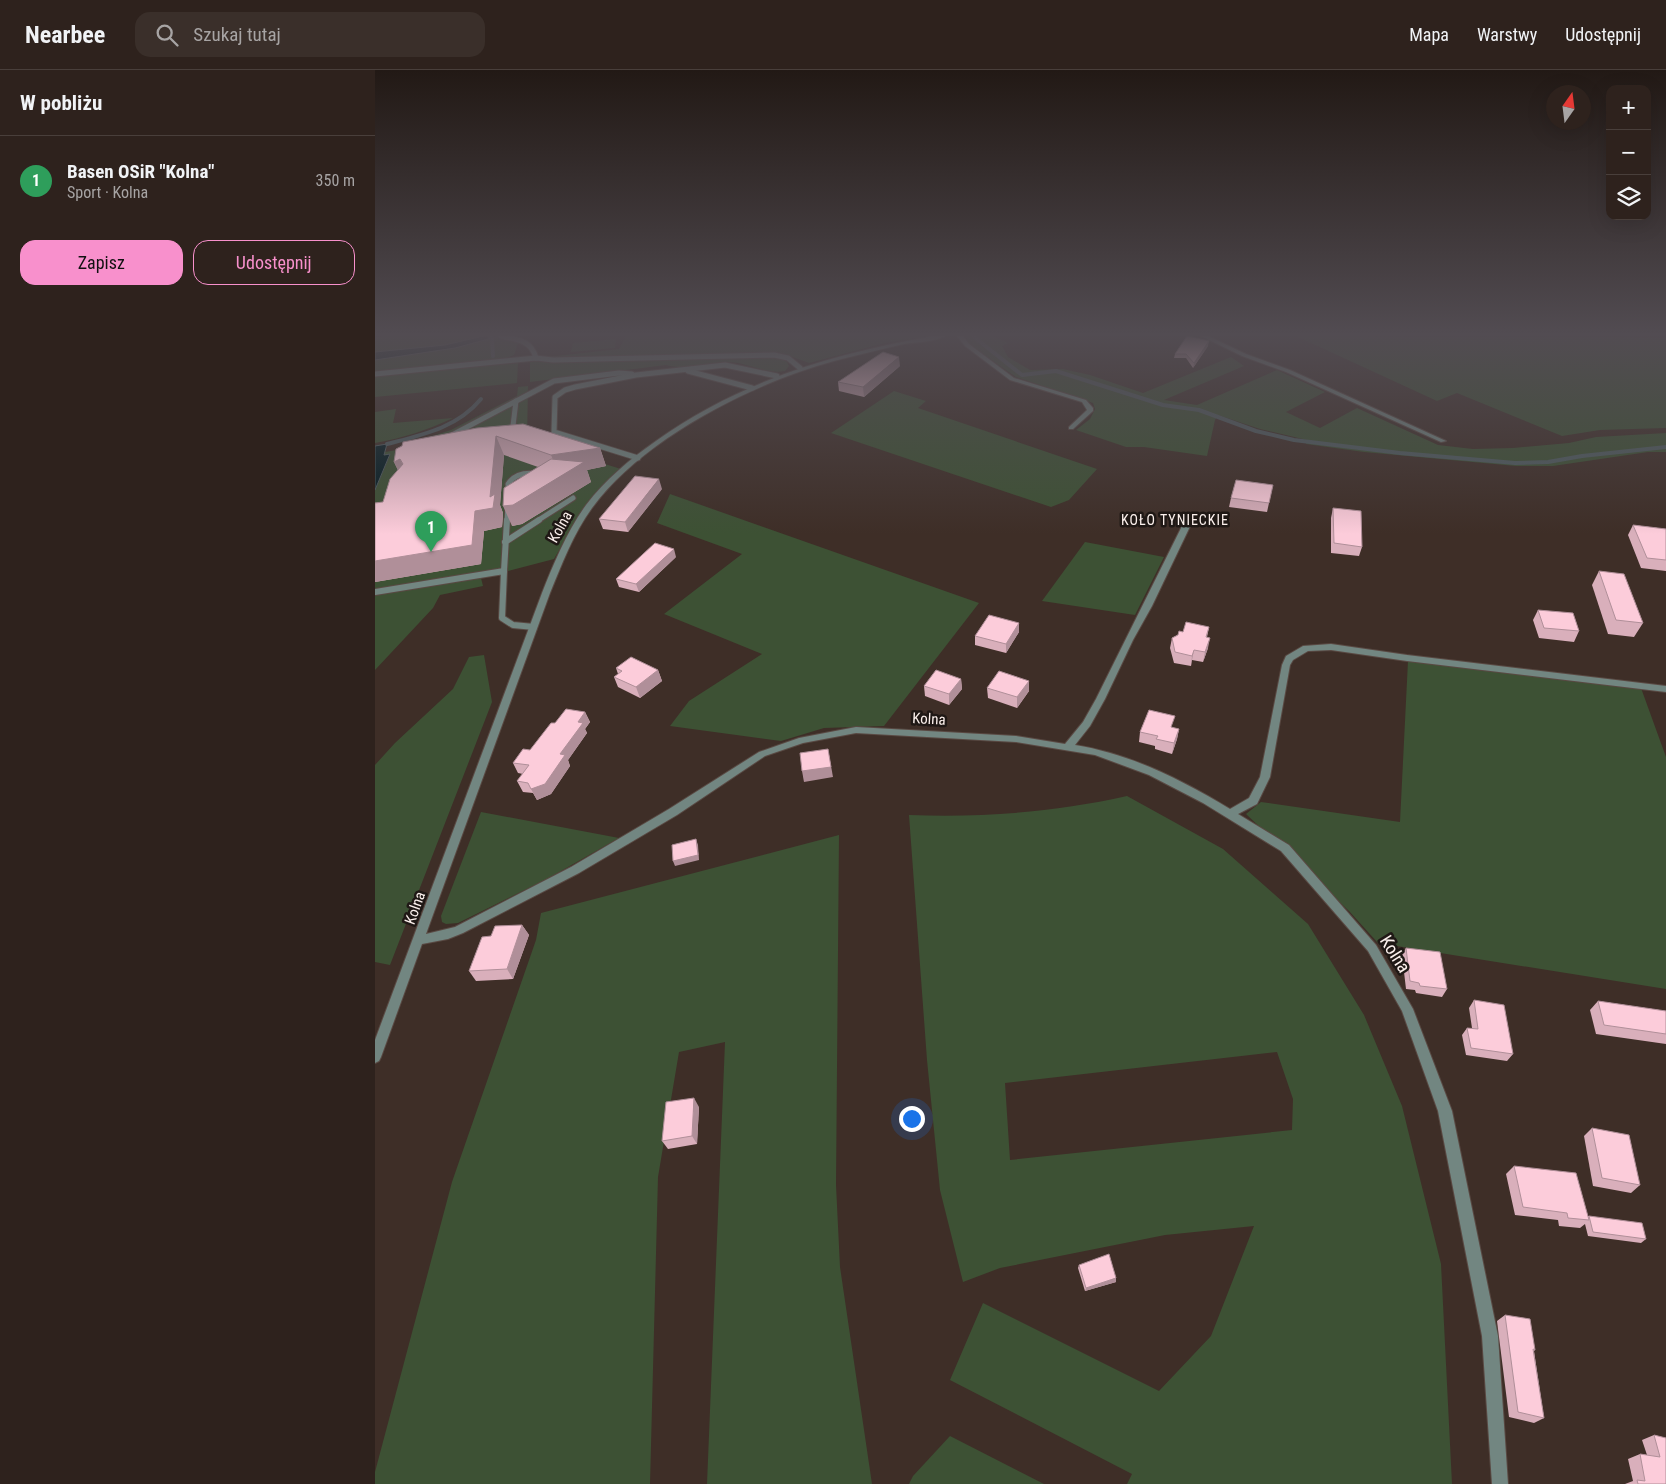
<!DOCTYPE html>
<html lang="pl">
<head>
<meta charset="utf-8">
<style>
  body { margin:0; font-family:"Roboto Condensed",sans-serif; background:#3a2f2a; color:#f1f3f6 }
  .controls { position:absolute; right:15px; top:15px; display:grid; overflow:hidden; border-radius:10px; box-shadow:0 5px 20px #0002 }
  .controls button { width:45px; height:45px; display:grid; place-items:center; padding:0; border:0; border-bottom:1px solid #493f3b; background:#2e221d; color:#f1f3f6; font:25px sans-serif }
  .compass { position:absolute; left:1171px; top:15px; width:45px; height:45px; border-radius:50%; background:#2e221d; box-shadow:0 5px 20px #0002; rotate:14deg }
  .you { position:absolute; left:536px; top:1048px; width:18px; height:18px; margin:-12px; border:4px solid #fff; border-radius:50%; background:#1a73e8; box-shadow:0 0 0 8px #1a73e833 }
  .badge { display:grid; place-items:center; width:32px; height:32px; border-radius:50%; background:#f890cc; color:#fff; font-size:16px; font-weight:700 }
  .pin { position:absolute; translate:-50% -41px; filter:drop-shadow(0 1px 2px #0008) }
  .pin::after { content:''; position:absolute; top:26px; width:18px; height:15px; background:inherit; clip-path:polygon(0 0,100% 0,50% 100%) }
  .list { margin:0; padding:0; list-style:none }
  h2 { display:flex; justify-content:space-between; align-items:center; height:65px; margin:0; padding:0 20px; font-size:21px }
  h2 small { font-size:16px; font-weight:400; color:#a7a4a4 }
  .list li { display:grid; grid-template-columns:32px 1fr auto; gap:15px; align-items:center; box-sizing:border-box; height:90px; padding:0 20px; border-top:1px solid #493f3b }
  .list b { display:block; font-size:19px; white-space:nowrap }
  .list p { margin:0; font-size:16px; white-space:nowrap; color:#a7a4a4 }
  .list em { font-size:16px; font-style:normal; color:#a7a4a4 }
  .actions { display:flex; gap:10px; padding:15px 20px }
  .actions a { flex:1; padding:11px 0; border:1px solid #f890cc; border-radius:15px; text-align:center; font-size:18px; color:#f890cc }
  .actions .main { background:#f890cc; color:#111 }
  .icon { flex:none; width:28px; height:28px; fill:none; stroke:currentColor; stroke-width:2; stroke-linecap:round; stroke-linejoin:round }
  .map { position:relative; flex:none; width:1291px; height:1414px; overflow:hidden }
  header { display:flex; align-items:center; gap:30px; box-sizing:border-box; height:70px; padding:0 25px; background:#2e221d; border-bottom:1px solid #493f3b }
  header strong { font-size:24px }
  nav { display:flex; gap:28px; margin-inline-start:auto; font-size:18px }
  .search { width:350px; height:45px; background:#3a2f2a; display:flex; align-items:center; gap:12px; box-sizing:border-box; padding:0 18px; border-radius:15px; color:#a7a4a4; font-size:19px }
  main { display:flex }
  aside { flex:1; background:#2e221d }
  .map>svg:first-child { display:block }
</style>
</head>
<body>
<header>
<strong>Nearbee</strong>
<div class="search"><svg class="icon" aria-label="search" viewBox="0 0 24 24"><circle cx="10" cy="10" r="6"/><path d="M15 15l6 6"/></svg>Szukaj tutaj</div>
<nav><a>Mapa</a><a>Warstwy</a><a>Udostępnij</a></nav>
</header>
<main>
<aside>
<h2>W pobliżu<small></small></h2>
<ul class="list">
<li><span class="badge" style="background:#2e9e5b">1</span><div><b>Basen OSiR &quot;Kolna&quot;</b><p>Sport · Kolna</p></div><em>350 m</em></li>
</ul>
<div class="actions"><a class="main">Zapisz</a><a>Udostępnij</a></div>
</aside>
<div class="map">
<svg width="1291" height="1414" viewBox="0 0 1291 1414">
  <rect width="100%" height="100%" fill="#3e2e27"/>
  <g fill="#3d5134" fill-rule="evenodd">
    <path d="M11,266H115L143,273L139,285L126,290L0,303V267Z"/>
    <path d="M251,266H553L510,273L434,293L407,283L172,287L244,279Z"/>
    <path d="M590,266H617L633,273L627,276L633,287L655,300L688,299L715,305L768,323L856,287L869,296L789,330L822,335L902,300L950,322L911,342L945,358L982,338L1063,375L1098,379L1138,378L1194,373L1221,367L1291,363V382H1273L1178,396H1141L989,382L931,374L932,370L885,359L843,345L840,350L832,386L769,377H751L701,360L715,349L720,339L718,333L641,307L596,276Z"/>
    <path d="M921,266L1291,268V358L1225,360L1187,366L1082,323L1062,331Z"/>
    <path d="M241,269L240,278L196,282L198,273Z"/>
    <path d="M396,287L411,290L414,296L410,301C391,305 372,292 353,292C333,292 311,301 291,295L155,312V291Z"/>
    <path d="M143,293L142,313L0,327V306Z"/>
    <path d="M153,316L152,370L246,399L210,436L179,489L106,508L108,516L65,525L58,538L0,600V420L15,385H9L10,382L22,380L33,374L76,360L142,326L143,317Z"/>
    <path d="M519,321L551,331L543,338L722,399L694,430L676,437L456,363Z"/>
    <path d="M21,339L18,353L78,348C53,360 28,368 0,373V342Z"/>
    <path d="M295,424L604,533L509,656L449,658L406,671L295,656L314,631L387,584L289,544L367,484L282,453Z"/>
    <path d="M710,472L789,487L760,545L667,531Z"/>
    <path d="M109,585L117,632L15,895L0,892V695L20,673L78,619L94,587Z"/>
    <path d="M1033,591L1266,618L1291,687V919L1003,873L974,841L871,744L886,732L1025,752Z"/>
    <path d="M752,726L848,779L933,854L989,945L1027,1036L1066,1194L1077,1414H752L757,1404L575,1310L608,1233L784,1321L836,1266L879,1156L790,1165L625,1198L588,1212L565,1120L552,990L534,745C607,748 681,742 752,726ZM902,982L918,1029L917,1060L635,1090L630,1013Z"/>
    <path d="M106,742L244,768L172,809L83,853L71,854L67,852L66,846Z"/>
    <path d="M464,765L461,1115L465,1197L497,1414H332L350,972L304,982L283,1107L275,1414H0V1402L77,1112L161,870L166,843Z"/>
    <path d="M575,1366L669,1414H534L538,1406Z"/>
  </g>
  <g fill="#031c22" stroke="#4e5c5f">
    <path d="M108,266H125L80,278L0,290V282L70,275Z"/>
    <path d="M12,374L9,385L15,384L0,420V376Z"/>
  </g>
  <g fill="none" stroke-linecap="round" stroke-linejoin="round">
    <g stroke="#4e5c5f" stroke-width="4">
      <path d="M115,267L117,269L118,286"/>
      <path d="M599,267L647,305L681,301L788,335L824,340L881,361L919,370L1025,383L1140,393L1173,392L1207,386L1291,377"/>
      <path d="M12,374C47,365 82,358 106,329"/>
    </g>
    <g stroke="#594943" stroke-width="7">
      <g id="service-far1">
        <path d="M126,266C143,270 156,270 161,288"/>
        <path d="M313,301L377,318"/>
        <path d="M0,304L161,288L178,290L399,285L413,288L425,298"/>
        <path d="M137,364L141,331"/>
        <path d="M75,366L179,311L244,303L257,304"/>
        <path d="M263,388L179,362L180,327L190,320L200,317L261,305L350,295L402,306"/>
        <path d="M134,424L133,414C140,403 152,402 164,404"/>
        <path d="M132,451L133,435"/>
        <path d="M162,451L198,428"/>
      </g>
    </g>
    <g stroke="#594943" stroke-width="8">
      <g id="service">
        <path d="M130,472L164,450"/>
        <path d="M129,501L132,450"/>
        <path d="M0,522L129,501L127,548L138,555L159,557"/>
      </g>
    </g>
    <g stroke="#594943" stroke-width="2">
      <g id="minor">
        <path d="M558,266H570C559,272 542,272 529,274C506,279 483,285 459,291C378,313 267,369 217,438C198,464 187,494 175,523L51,864L80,857L196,797L294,739L384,682L424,668L481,657L641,666L690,674L708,652L721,629L813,444H816L820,446L777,536L758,570L730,629L715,656L700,675C756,684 807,710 855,739L874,728L885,707L907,595L911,586L928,576L956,574L1032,585L1291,616V622L1032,591L956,580L933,581L918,590L915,595L895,707L882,734L863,744L914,775L1001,875L1038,939L1077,1041L1123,1266L1133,1414H1117L1107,1266L1063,1041L1027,941L993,881L906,781L828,733L774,705L720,685L641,672L481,663L428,673L390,686L302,745L204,803L88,863L73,869L47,874L6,987L4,991L0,993V970L167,523C179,493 192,461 211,435C230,410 255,389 281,371C365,311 457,284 558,266Z"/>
        <path d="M582,266H588L594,274L639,308L711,330L718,338V341L698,359H694V357L712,340L707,332L635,310L590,276Z"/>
        <path d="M826,266H833L871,284L915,300L1071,371L1066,372L911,302L867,286Z"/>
      </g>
    </g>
    <use href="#service-far1" stroke="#728681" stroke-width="5"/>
    <use href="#service" stroke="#728681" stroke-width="6"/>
    <use href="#minor" fill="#728681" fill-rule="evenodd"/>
  </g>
  <g fill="#d9afbb">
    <path d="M833,276L818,298L811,288H799L800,284Z"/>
    <path d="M525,296L489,327L464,321L463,312Z"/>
    <path d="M102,358L225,378L231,396L212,400L216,412L147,454L137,456L163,397L129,385L125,435L128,443L127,457L109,461L106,494L0,512V433L8,432L23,400L19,392L27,376Z"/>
    <path d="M898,415L892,442L854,437L856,428Z"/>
    <path d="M287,419L253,462L228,459L224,449Z"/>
    <path d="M958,438L987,477L984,486L956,483V448Z"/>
    <path d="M1258,455L1291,459V501L1266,498L1253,465Z"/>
    <path d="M301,487L264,522L244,517L241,509Z"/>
    <path d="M1224,501L1268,553L1259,567L1233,564L1217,515Z"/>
    <path d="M1163,540L1204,561L1199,572L1164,568L1158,550Z"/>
    <path d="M644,553V562L631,583L600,575V566Z"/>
    <path d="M834,557L832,567L833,578L828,592L817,590L816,596L799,593L795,578L797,568L808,562Z"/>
    <path d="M241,598L283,600L287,611L265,628L243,617L239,607L243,604Z"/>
    <path d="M586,609L587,619L574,635L550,626L549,616Z"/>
    <path d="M654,611V621L642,638L613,628L612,618Z"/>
    <path d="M210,642L215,652L210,659L212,663L193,690L195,696L176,724L162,730L158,723L148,722L142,711L148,704L143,703L138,693L155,680L180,653Z"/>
    <path d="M798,658L804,659L802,669L797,684L780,679V676L764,672L765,662Z"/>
    <path d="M147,855L154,865L138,909L101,911L94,901L116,866Z"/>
    <path d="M1031,878L1072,919L1067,927L1041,923L1040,920L1031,919L1027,885Z"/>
    <path d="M1099,930L1138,984L1132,991L1091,985L1087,965L1092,958H1097L1094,938Z"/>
    <path d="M1223,931L1291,941V974L1221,964L1215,940Z"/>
    <path d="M324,1037L322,1074L293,1079L287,1071Z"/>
    <path d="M1217,1058L1265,1115L1256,1123L1218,1116L1209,1066Z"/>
    <path d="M1139,1096L1213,1146H1214L1271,1169L1266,1173L1213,1166L1210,1154L1205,1158L1184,1156L1183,1150L1140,1145L1131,1104Z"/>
    <path d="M704,1195L741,1212L710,1221L703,1198Z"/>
    <path d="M1130,1245L1160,1280L1159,1281L1169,1348L1159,1353L1134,1347L1122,1251Z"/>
    <path d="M1279,1365L1291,1368V1414H1250L1258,1411L1253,1389L1265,1384L1272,1385L1267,1370Z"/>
  </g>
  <g fill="#b08f99">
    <path d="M834,271L833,276L818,298L819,293Z"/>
    <path d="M524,287L525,296L489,327L488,317Z"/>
    <path d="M121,366L129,385L125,435L128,443V447L127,457L109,461L106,494L0,512V491L100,441Z"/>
    <path d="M225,378L231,396L212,400L216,412L147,454L137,456L128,436L184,404L176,385Z"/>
    <path d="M25,389L34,408L28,411L19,392Z"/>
    <path d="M284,409L287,419L253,462L250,452Z"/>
    <path d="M299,479L301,487L264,522L261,514Z"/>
    <path d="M644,553V562L631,583V574Z"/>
    <path d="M835,568L833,578L828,592L830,582Z"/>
    <path d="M819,580L817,590L816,596L817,586Z"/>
    <path d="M283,600L287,611L265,628L261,617Z"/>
    <path d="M586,609L587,619L574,635V624Z"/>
    <path d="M654,611V621L642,638V627Z"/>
    <path d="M210,642L215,652L210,659L212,663L193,690L195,696L176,724L162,730L156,719L185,684L203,652Z"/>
    <path d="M804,659L802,669L797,684L799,673Z"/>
    <path d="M453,679L458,707L429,712L427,701Z"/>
    <path d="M321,769L323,775L324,790L300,796L298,791Z"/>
    <path d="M147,855L154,865L138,909L132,899Z"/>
    <path d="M319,1028L324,1037L322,1074L317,1066Z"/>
    <path d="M741,1208V1212L710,1221L711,1218Z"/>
  </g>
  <g fill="#fcccda" stroke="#b08f99">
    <path d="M812,266L834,271L819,293L811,284H800Z"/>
    <path d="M508,282L524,287L488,317L463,312Z"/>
    <path d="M148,354L225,378L176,385L121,366L115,427L120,424L118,438L100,441L97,475L0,491V433L8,432L15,409L28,394L25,389L19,392L21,379L27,376L28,372L102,358Z"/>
    <path d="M176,389L209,392L138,435L128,436L129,418Z"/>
    <path d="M260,406L284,409L250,452L224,449Z"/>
    <path d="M861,410L898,415L894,433L856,428Z"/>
    <path d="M958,438L986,441L987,477L959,473Z"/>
    <path d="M1258,455L1291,459V490L1272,488Z"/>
    <path d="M280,473L299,479L261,514L241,509Z"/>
    <path d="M1224,501L1249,504L1268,553L1241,550Z"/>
    <path d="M1163,540L1198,543L1204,561L1169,558Z"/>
    <path d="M614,545L644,553L631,574L600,566Z"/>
    <path d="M811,552L834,557L831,567L835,568L830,582L819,580L817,586L800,582L797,568L803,565L804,561L808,562Z"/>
    <path d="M256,587L283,600L261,617L239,607L247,601L241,598Z"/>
    <path d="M561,600L586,609L574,624L549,616Z"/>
    <path d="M624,601L654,611L642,627L612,618Z"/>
    <path d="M191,639L210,642L203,652L208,653L185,684L190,685L170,714L156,719L153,713L142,711L154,695L138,693L148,679L155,680L176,653H180Z"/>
    <path d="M774,640L800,646L796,657L804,659L799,673L781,669L783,666L765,662Z"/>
    <path d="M453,679L456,697L427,701L425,683Z"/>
    <path d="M321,769L323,785L298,791L297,775Z"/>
    <path d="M147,855L132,899L94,901L107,867L116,866L120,856Z"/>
    <path d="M1031,878L1065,882L1072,919L1045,916L1044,913L1035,911Z"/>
    <path d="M1099,930L1129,935L1138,984L1096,978L1092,958L1103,959Z"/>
    <path d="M1223,931L1291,941V964L1229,955Z"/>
    <path d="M319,1028L317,1066L287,1071L291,1032Z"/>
    <path d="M1217,1058L1254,1065L1265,1115L1227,1108Z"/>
    <path d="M1139,1096L1201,1103L1214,1150L1193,1148L1192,1143L1148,1137Z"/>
    <path d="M1214,1146L1267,1153L1271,1169L1218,1162Z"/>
    <path d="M734,1184L741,1208L711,1218L704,1195Z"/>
    <path d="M1130,1245L1155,1249L1160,1280L1158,1279L1169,1348L1143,1342Z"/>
    <path d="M1279,1365L1291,1368V1414H1263L1262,1410L1270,1411L1265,1384L1285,1387Z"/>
  </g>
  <linearGradient id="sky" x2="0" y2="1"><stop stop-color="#221915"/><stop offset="0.57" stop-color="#524c52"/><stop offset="1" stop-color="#524c52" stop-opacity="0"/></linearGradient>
  <rect width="1291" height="464" fill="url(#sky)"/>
  <g text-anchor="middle" stroke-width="5" stroke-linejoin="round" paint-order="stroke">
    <g font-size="14" letter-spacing="1" fill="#fcf1ed" stroke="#1f1815">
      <text x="800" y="455">KOŁO TYNIECKIE</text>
    </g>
    <g font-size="15" fill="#fcf1ed" stroke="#1f1815">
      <text transform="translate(185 457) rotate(-61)" y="5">Kolna</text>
      <text transform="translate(554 649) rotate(3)" y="5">Kolna</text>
      <text transform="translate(40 838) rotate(-70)" y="5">Kolna</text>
    </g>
    <g font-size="18" fill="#fcf1ed" stroke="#1f1815">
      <text transform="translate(1020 884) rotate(58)" y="6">Kolna</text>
    </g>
  </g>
</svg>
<div class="controls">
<button>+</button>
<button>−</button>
<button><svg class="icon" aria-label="layers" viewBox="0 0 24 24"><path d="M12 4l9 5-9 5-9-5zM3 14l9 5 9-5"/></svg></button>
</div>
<svg class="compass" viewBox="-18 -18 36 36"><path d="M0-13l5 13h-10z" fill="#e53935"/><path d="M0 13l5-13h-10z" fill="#a7a4a4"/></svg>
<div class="you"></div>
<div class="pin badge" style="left:56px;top:482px;background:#2e9e5b">1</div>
</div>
</main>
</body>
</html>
